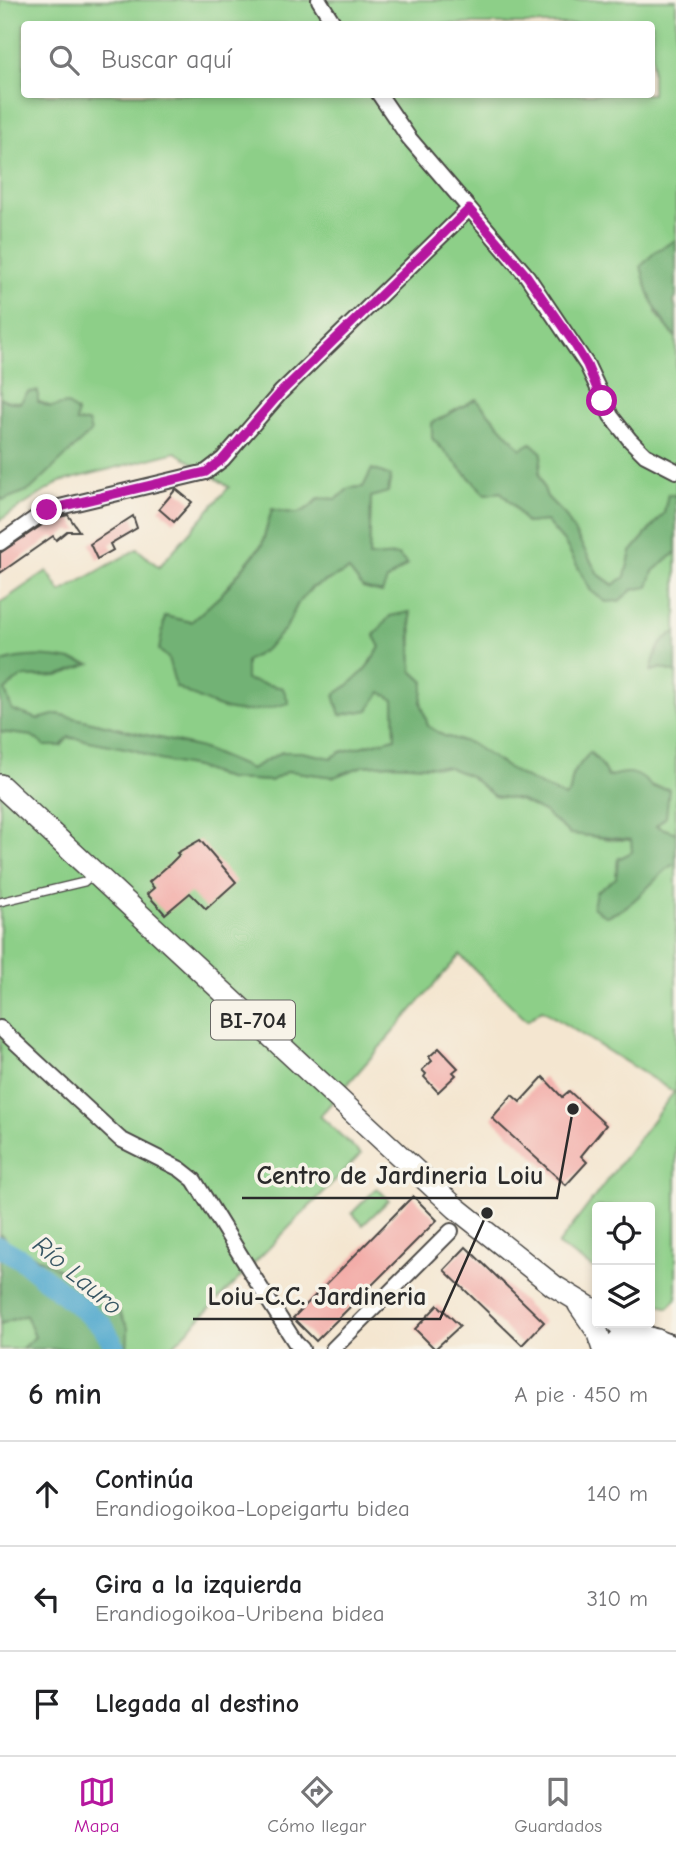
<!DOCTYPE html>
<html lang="es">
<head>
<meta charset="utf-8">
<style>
  body { margin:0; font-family:"Comic Neue",sans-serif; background:#f6f6f6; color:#202124 }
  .controls { position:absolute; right:21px; bottom:21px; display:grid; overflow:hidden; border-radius:7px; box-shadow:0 4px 10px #0003 }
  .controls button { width:63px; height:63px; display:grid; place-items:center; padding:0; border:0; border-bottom:2px solid #e0e0e0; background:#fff; color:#202124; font:35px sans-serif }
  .stop { position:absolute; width:21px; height:21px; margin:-16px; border:5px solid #b5179e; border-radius:50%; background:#fff }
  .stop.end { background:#b5179e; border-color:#fff; box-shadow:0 2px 7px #0008 }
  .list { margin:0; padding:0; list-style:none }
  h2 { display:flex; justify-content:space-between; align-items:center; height:91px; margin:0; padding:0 28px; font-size:30px }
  h2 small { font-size:23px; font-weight:400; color:#757577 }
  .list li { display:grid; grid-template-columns:46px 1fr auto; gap:21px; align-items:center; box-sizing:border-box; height:105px; padding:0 28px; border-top:2px solid #e0e0e0 }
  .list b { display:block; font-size:26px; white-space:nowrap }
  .list p { margin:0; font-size:23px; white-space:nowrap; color:#757577 }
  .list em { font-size:23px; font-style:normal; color:#757577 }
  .icon { flex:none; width:38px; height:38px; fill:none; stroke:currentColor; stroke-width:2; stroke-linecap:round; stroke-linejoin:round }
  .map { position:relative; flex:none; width:676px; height:1349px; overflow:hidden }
  .search { position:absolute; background:#fff; box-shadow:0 4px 10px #0003; left:21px; right:21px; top:21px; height:77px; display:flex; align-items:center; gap:18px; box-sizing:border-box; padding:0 24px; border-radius:7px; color:#757577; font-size:26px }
  .sheet { height:406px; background:#fff }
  nav { display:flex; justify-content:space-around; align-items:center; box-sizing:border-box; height:98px; border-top:2px solid #e0e0e0; background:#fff; font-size:19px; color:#757577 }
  nav a { display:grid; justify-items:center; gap:4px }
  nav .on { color:#b5179e }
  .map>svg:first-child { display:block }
</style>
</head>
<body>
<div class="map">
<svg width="676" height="1349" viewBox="0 0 676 1349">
  <rect width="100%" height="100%" fill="#f7f3e8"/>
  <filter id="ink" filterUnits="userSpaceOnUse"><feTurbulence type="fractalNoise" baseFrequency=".0143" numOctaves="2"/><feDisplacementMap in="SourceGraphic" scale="14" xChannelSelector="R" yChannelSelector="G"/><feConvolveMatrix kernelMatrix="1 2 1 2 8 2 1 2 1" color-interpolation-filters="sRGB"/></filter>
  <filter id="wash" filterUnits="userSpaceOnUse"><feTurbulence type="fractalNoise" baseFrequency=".00686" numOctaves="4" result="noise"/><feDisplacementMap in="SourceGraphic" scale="28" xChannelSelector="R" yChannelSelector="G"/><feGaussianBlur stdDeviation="1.57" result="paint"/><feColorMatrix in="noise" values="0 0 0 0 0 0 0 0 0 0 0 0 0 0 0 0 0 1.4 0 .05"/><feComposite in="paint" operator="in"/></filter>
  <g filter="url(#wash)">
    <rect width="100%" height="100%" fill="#f4e6d0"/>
    <g fill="#8dcf88" stroke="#5c7d5a" stroke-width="2" fill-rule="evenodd">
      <path d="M0,0H676V240L656,251V313L676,338V496L668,494L664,513L631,552L625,577L614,585L598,574L565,515L547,497L539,474L521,450L476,399L432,423V438L485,494L501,492L514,506L526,523L546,521L565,543L591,591L619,601L632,590L648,586L653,571L676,552V632C658,641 656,652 652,671L662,668L676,673V833L655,826L666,804L669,789L608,777L601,764L591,753L573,773L570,792L565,798L516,773L470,743L444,736L428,726L421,702L424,682L412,671C410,651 414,631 410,612L390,617L374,635L380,647C368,669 355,682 334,695L381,692L394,700L395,738L341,752L331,758L301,752H282L251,769L201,748L58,714L38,719L12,710L5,690L21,677L57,676L89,664C61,661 26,652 0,663V603L47,571L61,592L137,549L159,567L229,487L176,452L60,482L0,520V497L3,500L75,423C64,416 52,405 40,402C26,399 13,406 0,397ZM24,24H652V94H24ZM363,487L371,496L369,558L383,557L407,565L387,580L363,588L349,570L312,588L298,603L286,628L265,650L246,661L245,680L283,688L176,687L164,629L165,617L191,622L220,596L262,544L272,509C297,515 301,517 319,498L337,499L349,488Z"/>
      <path d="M0,732L91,740L135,750L160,760L196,767L227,779L271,781L288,771L334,777L363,766L391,764L448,767L470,776L494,796L520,800L545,813L570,833L616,840H632V853L618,859L616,878L643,892L654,879L672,865H676V1300L668,1308L650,1300V1207H597V1271L558,1245L674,1092L542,1010L527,1021L460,955L320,1116L361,1154L170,1349H127L128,1328L116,1306L47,1262L14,1247L0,1234Z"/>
      <path d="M377,1188L389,1200L363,1225L352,1213Z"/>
      <path d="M26,1315L35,1337L21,1349H0V1324Z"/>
    </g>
    <g fill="#72b274" stroke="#4e6e50" stroke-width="2">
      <path d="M676,240V297L674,302L676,310V338C656,313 648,297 641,266L656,251Z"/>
      <path d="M38,391V402L50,407L67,404L77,412L76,422H88L91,432L30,490L3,500L0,497V397L6,401L20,403L28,392Z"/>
      <path d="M476,399L521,449L531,443L542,453L539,474L547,497L565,515L598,574L613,585L625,577L631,552L664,513L668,494L676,496V552L653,571L648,587L632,590L619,601L606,602L591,591L565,543L546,521L526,523L514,506L501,492L485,494L432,438V423Z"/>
      <path d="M372,469L391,476L388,492L371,497L369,557L398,555L407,564L387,580L382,593L363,588L349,570L311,588L298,603L286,628L265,650L246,661V680L283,688L289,703C273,707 256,712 239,711C218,710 195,696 176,687L168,658L159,650L165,616L191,622L220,596L262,545L272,509C297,515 301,517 319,498L337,499L349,488L363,487Z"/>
      <path d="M410,612L412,671L424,682L421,702L428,726L444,736L470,743L516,773L565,797L570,792L573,773L590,752L601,764L608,777C628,771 637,770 652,787L669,789L666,817L656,826L676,833V865H672C651,881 630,912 605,916L593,907L596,892L616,878L618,859L632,852L631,840L570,834L545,813L520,800L494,796L470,776L448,767L391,764L363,766L334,777L288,771L271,781L227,779L196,767L159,760L135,750L69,737L61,746H45L32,736L0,732V663C28,652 61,657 90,664L57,676L21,677L5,690L12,710L38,719L58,714L201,748L251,769L282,752H301L331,758L341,752L395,738L394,700L381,692L368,710L340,715L334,695C355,682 368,669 380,647L374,636L390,616Z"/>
      <path d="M676,632V673L662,668L651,671C656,652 658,641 676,632Z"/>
      <path d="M0,1234L14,1247L47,1262L116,1306L128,1328L127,1349H21L35,1337L26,1315L0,1324Z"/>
    </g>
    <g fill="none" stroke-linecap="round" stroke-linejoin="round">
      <path stroke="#50a8cd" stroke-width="21" d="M0,1247L21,1259L103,1326L116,1349"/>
    </g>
    <g id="blocks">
      <g fill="#f3ada9">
        <path d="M176,489L192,502L174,522L159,509Z"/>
        <path d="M68,515L79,531H67L56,540L53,536L0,573V553L51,519Z"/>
        <path d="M133,516L137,528L110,544L113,550L97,559L90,544Z"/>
        <path d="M200,840L236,882L206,909L190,893L165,914L147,894L154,888L149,882L170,864L179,855L177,853Z"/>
        <path d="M439,1048L458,1068L453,1072L456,1075L438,1092L424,1077L426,1074L422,1070L432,1061L429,1057Z"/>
        <path d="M543,1077L562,1097L569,1091L606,1125L581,1156L587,1162L566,1185L492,1118L512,1095L520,1102Z"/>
        <path d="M413,1196L437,1220L316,1341L293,1318Z"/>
        <path d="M466,1247L544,1322L522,1345L444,1270Z"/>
        <path d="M438,1305L460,1326L435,1349L415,1329Z"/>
      </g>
    </g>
  </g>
  <g filter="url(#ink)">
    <use href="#blocks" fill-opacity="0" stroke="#494744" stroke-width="2"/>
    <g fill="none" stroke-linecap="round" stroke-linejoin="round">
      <g stroke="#494744" stroke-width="10">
        <path id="service" d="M0,902L84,882L92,875"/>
      </g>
      <g stroke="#494744" stroke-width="18">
        <g id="minor">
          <path d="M319,0L334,24"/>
          <path d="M379,94L409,138L527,276L587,365L611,416L630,440L645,455L676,471"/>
          <path d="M0,543L47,510L206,472L223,459L281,392L469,209"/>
          <path d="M0,1028L120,1139L180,1169L194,1180L265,1295L295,1342L302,1349"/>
          <path d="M333,1349L451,1231"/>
        </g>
      </g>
      <g stroke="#494744" stroke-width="23">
        <path id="secondary" d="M629,1329L676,1347"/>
      </g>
      <g stroke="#494744" stroke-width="24">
        <g id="primary">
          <path d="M0,785L456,1208L554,1286L597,1312"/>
          <path d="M579,1305L597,1331L603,1349"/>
          <path d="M611,1349L629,1329L617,1323"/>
          <path d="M622,1349L657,1340"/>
        </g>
      </g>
      <use href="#service" stroke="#fff" stroke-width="7"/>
      <use href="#minor" stroke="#fff" stroke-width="14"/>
      <use href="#secondary" stroke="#fff" stroke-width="19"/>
      <use href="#primary" stroke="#fff" stroke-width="21"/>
    </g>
  </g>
  <g fill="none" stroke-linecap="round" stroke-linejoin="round" filter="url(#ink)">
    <path stroke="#b5179e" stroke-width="9" d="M47,510L206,472L223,459L281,392L469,209L527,276L573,342L587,365L602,401"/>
  </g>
  <g text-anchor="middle" stroke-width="7" stroke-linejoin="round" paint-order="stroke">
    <rect fill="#f7f3e8" stroke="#686764" stroke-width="2" x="211" y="1000.5" width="84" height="39" rx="5"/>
    <g font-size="23" font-weight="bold" fill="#2b2b2b">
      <text x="253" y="1028">BI-704</text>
    </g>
    <g font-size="26" font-style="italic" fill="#385764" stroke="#f7f3e8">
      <text transform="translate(78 1275) rotate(40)" y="9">Río Lauro</text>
    </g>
  </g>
  <path fill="none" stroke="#2b2b2b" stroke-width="2.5" d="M573 1109L557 1198H242M487 1213L440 1319H193"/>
  <g fill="#2b2b2b" stroke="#f7f3e8" stroke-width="2.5">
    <circle cx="573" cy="1109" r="7"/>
    <circle cx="487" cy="1213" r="7"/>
  </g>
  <g font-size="26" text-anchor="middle" font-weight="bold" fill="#2b2b2b" stroke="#f7f3e8" stroke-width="7" stroke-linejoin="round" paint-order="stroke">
    <text x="400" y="1184">Centro de Jardineria Loiu</text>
    <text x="317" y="1305">Loiu-C.C. Jardineria</text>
  </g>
</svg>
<div class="controls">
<button><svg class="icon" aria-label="locate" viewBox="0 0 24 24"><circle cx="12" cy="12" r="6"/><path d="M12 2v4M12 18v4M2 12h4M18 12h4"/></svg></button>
<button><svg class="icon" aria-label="layers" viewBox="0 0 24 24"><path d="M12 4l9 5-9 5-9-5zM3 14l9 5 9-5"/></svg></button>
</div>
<div class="stop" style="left:602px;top:401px"></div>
<div class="stop end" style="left:47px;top:510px"></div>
<div class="search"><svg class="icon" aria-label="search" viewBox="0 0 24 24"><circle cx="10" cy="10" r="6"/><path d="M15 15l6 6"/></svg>Buscar aquí</div>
</div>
<section class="sheet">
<h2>6 min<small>A pie · 450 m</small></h2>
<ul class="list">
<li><svg class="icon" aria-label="ahead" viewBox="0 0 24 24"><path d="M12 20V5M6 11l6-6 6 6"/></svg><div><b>Continúa</b><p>Erandiogoikoa-Lopeigartu bidea</p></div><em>140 m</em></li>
<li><svg class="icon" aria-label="left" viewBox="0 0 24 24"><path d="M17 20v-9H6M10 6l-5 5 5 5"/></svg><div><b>Gira a la izquierda</b><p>Erandiogoikoa-Uribena bidea</p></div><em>310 m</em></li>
<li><svg class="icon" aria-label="arrive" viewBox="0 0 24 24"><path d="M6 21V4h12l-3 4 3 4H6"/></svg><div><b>Llegada al destino</b></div></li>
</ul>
</section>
<nav>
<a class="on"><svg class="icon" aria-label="map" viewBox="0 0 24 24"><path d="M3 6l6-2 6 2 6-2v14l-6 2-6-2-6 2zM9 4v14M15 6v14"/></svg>Mapa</a>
<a><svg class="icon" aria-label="directions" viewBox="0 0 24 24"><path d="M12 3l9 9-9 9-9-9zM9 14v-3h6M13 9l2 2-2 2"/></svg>Cómo llegar</a>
<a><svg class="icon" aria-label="saved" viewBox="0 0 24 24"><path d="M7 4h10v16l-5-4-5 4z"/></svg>Guardados</a>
</nav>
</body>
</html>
